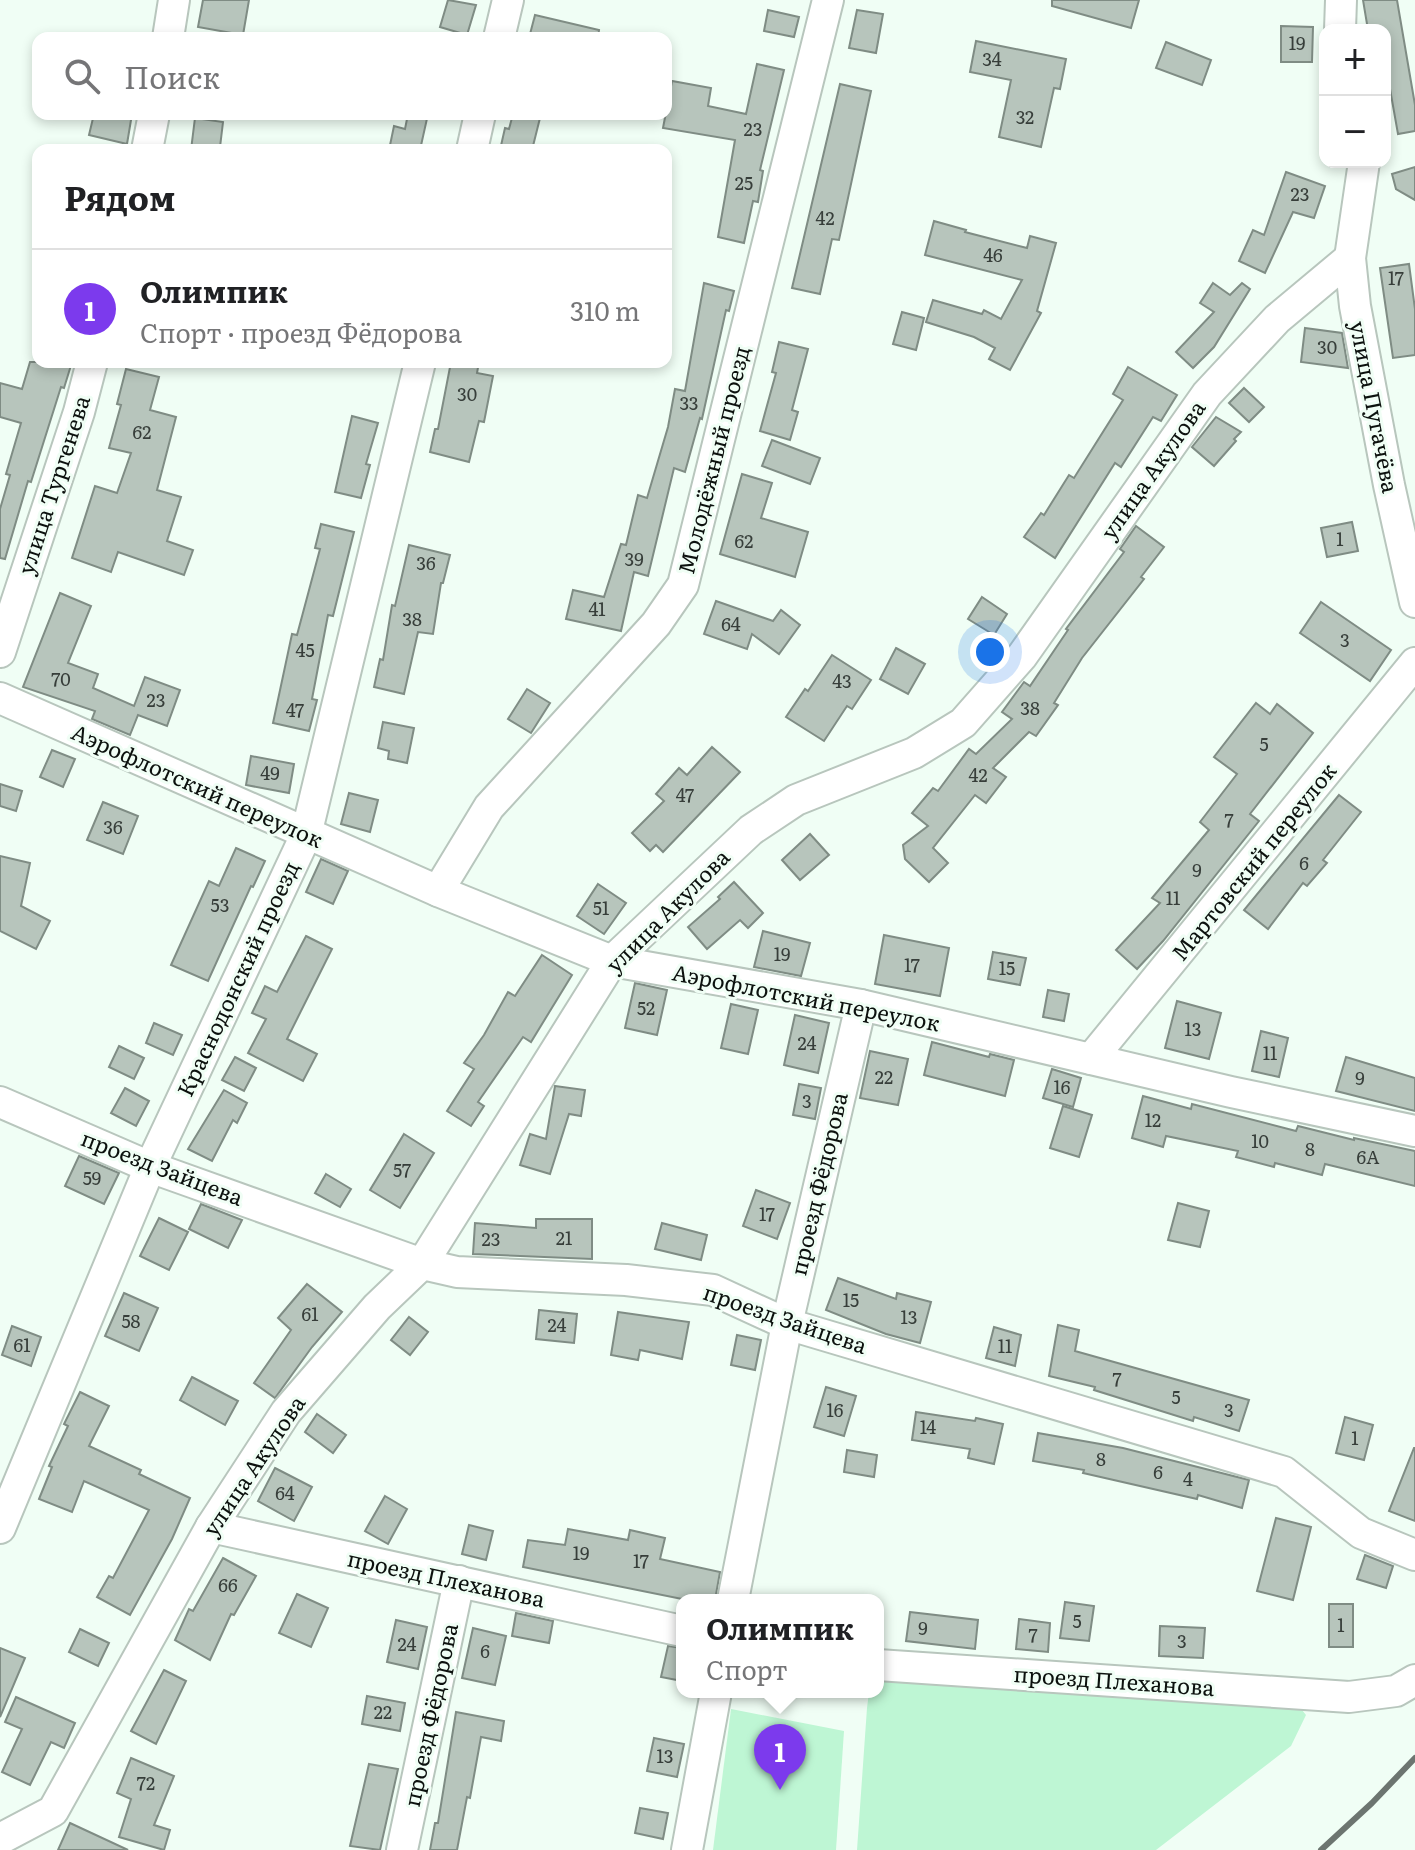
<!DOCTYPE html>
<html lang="ru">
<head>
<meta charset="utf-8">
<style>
  body { margin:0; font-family:Literata,serif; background:#f2f2f2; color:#202124 }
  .controls { position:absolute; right:24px; top:24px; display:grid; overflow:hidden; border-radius:16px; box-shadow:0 4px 12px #0003 }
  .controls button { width:72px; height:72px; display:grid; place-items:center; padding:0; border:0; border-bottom:2px solid #e0e0e0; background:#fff; color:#202124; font:40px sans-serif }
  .you { position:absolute; left:990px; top:652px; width:28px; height:28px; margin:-20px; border:6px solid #fff; border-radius:50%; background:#1a73e8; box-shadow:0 0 0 12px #1a73e833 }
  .badge { display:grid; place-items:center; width:52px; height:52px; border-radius:50%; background:#7c3aed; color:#fff; font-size:26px; font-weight:700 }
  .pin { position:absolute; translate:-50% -66px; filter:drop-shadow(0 2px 4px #0008) }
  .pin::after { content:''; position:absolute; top:42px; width:28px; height:24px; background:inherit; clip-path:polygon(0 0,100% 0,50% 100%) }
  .popup { position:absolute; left:676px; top:1594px; width:208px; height:104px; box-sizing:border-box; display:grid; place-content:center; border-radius:16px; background:#fff; filter:drop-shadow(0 2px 6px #0005); font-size:26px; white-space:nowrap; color:#757577 }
  .popup b { font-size:30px; color:#202124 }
  .popup::after { content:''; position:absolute; left:50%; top:100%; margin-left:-16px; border:16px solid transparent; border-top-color:#fff }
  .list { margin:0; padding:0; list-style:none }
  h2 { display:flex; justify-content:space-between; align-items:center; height:104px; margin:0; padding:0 32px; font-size:34px }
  h2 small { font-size:26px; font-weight:400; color:#757577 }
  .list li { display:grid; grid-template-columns:52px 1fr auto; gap:24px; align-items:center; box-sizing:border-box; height:120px; padding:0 32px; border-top:2px solid #e0e0e0 }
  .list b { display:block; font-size:30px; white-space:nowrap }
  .list p { margin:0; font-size:26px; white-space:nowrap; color:#757577 }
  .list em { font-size:26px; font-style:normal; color:#757577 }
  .icon { flex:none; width:44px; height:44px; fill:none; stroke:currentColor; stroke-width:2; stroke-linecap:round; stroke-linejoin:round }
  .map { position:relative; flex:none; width:1415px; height:1850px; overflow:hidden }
  .search { position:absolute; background:#fff; box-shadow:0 4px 12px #0003; left:32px; top:32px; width:640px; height:88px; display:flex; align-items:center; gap:20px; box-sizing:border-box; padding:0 28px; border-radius:16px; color:#757577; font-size:30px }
  .panel { position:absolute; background:#fff; box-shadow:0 4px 12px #0003; left:32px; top:144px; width:640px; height:224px; border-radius:16px }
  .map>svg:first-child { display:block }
</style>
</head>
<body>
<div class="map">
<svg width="1415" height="1850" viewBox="0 0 1415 1850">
  <rect width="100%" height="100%" fill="#f0fef5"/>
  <g fill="#bef6d4">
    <path d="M878,1673L1294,1700L1306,1715L1291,1746L1156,1850H857L867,1708L869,1692H878Z"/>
    <path d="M731,1709L844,1731L836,1850H713Z"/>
  </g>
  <g fill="#b7c5bc" stroke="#7f8c84" stroke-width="2">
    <path d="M203,0H249L243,35L198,27Z"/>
    <path d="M448,0L476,5L467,35L440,27Z"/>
    <path d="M1052,0H1139L1131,28L1052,6Z"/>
    <path d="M1363,0H1397L1415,105V131L1398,134L1387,72H1385V30H1368Z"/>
    <path d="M768,10L799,17L794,37L764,31Z"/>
    <path d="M857,10L883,14L876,53L849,48Z"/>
    <path d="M535,15L599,30L598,38H529Z"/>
    <path d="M1281,26L1313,27L1312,62H1281Z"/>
    <path d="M976,41L1066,59L1060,89L1054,88L1041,147L999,137L1011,80L970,72Z"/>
    <path d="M1166,42L1211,60L1202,85L1156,68Z"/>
    <path d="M757,64L784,70L760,170L763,171L758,202L753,201L744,243L718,237L735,140L663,128L672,81L711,88L708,106L746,114Z"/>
    <path d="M840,84L871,91L839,240L832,239L820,294L792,288Z"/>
    <path d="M94,114H132L127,144L89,135Z"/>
    <path d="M408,114H428L420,150H389L394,126L405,129Z"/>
    <path d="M513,114H541L532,150H500L505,128L509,129Z"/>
    <path d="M195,118L223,122L220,147L213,146L212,150H191Z"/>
    <path d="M1415,167V200L1396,189L1392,174Z"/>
    <path d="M1286,172L1325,186L1314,218L1293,212L1265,273L1239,261L1253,230L1264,235Z"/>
    <path d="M934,221L966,230L965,232L1027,248L1030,236L1056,243L1037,311L1041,313L1010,370L989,359L995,348L974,337L926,322L933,300L982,314L984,310L1001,319L1022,280L925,255Z"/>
    <path d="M1409,264L1415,309V355L1393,358L1380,268Z"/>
    <path d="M704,283L734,291L729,311L726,310L702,419L700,418L685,472L674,468L648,576L634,572L621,631L566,619L573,590L604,597L621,544L626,545L638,495L647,498L668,427L675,389L685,391Z"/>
    <path d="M1213,283L1230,295L1242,283L1250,289L1214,347L1193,368L1176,352L1214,312L1200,303Z"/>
    <path d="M902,312L924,318L916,350L893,344Z"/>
    <path d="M1305,328L1342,333L1348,368L1301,362Z"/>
    <path d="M779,342L808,349L792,410L798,412L790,440L760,431L776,373L772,372Z"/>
    <path d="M30,362H72L64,388L61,387L31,482L28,481L5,559L0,558V509L10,475L6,474L21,423L0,417V383L22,389Z"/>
    <path d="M451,362H479L477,373L493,376L484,422L479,421L469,462L430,452L435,429H438Z"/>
    <path d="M1128,367L1177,395L1161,421L1153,417L1121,467L1115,463L1055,558L1024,537L1041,513L1044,515L1069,475L1074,478L1123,400L1113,394Z"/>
    <path d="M126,369L159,377L150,410L176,417L157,490L181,497L167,541L193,550L184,575L118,552L111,572L72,558L95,486L117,493L131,453L109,448L121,405L117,404Z"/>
    <path d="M1244,388L1264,407L1249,422L1229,403Z"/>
    <path d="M352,416L378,423L366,464L370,465L361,498L335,492Z"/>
    <path d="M1216,417L1241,432L1234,439L1236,441L1214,466L1192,447Z"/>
    <path d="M772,440L820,458L810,484L762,466Z"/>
    <path d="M742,474L772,483L761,518L808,532L795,577L720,554Z"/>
    <path d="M1352,522L1358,551L1327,557L1321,528Z"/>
    <path d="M321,524L354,532L333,616L328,615L312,699L317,700L309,731L273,723L292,634L297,635L320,549L315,548Z"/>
    <path d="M1136,526L1164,547L1141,577L1144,579L1082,658L1054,703L1058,705L1036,736L1029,732L993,768L1006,777L986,803L975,795L933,848L948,863L929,882L905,859L903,845L928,826L912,813L933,788L938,791L969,749L976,754L1012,719L1002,712L1024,682L1030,686L1068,630L1066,629L1124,552L1120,549Z"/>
    <path d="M409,545L450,555L443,583H441L433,634L418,632L404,694L374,687L380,659L383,660L392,605L395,606Z"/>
    <path d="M60,593L91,606L68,663L98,674L93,688L134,706L145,677L180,690L167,726L138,715L130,735L92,719L95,711L23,687Z"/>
    <path d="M982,597L1007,614L994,635L968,619Z"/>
    <path d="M716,601L773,621L781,610L800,625L779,654L752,634L747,649L704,634Z"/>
    <path d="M1321,602L1391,650L1370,681L1300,633Z"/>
    <path d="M896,648L925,664L908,694L880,679Z"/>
    <path d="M832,655L871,680L852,709L847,706L824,741L786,717L805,689L808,691Z"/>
    <path d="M527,689L550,703L531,733L508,719Z"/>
    <path d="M1256,703L1270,714L1277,704L1313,733L1250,814L1259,821L1163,941L1137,969L1116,950L1160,903L1152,898L1209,830L1200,822L1237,774L1214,757Z"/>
    <path d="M383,722L414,728L407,763L388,759L389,751L378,748Z"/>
    <path d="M712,747L740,772L663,852L656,845L650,851L632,833L664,801L656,794L679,768L687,775Z"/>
    <path d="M52,750L75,759L63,787L40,777Z"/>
    <path d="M251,756L294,764L289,793L246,785Z"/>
    <path d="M0,784L22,791L16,811L0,806Z"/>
    <path d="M349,793L378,800L370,832L341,824Z"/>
    <path d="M1339,795L1361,812L1323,860L1327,863L1307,886L1303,883L1268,929L1244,910Z"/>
    <path d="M103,802L138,816L123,854L87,840Z"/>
    <path d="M810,834L829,855L800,880L782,860Z"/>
    <path d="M236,848L265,861L253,887L251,886L208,981L171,965L209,881L219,886Z"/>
    <path d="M0,856L30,863L21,906L50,921L36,949L0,931Z"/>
    <path d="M321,859L348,871L333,904L306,892Z"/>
    <path d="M734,882L763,913L748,928L740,920L707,949L688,927L720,899L718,897Z"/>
    <path d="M598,884L626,903L604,934L577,916Z"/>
    <path d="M763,931L810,943L801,976L754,967Z"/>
    <path d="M884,935L949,948L940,996L875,984Z"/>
    <path d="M306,936L332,949L287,1039L317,1054L303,1081L248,1053L266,1019L252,1013L265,986L277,992Z"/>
    <path d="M993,952L1026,958L1020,985L988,979Z"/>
    <path d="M542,955L572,975L531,1042L523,1037L478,1102L484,1106L471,1126L447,1111L474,1069L464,1063L484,1035L508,992L515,996Z"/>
    <path d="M635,983L667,990L657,1035L625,1028Z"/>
    <path d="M1048,990L1069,994L1064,1021L1043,1017Z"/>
    <path d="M1177,1001L1221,1013L1209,1059L1165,1048Z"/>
    <path d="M731,1004L758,1010L748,1054L721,1048Z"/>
    <path d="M795,1015L829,1023L818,1073L784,1065Z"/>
    <path d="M154,1023L182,1035L173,1055L146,1043Z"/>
    <path d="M1261,1031L1288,1038L1279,1077L1252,1071Z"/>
    <path d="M932,1042L989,1057L990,1054L1014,1060L1005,1096L924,1075Z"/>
    <path d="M119,1046L144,1058L134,1079L109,1067Z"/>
    <path d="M870,1051L908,1059L898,1105L860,1098Z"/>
    <path d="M235,1057L256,1068L244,1091L222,1080Z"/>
    <path d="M1346,1057L1415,1078V1111L1336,1091Z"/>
    <path d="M1052,1069L1081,1078L1073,1107L1043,1098Z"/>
    <path d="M799,1084L821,1088L815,1119L793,1115Z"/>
    <path d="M555,1086L585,1090L581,1116L569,1114L550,1174L520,1165L530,1134L546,1139Z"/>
    <path d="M125,1088L149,1101L136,1126L111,1113Z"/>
    <path d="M224,1090L247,1103L237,1123L233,1120L212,1161L188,1149Z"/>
    <path d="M1143,1096L1191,1109L1192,1104L1296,1131L1298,1126L1354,1140V1138L1415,1151V1186L1325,1164L1322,1175L1275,1163L1274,1167L1236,1157L1238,1151L1166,1136L1163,1147L1132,1138Z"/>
    <path d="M1063,1106L1092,1115L1079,1157L1050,1148Z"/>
    <path d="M404,1134L434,1153L400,1208L370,1190Z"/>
    <path d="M79,1156L119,1173L104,1204L65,1186Z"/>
    <path d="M326,1174L351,1189L340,1207L315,1193Z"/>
    <path d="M756,1190L790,1203L777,1239L743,1226Z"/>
    <path d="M1178,1203L1209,1211L1200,1247L1168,1240Z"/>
    <path d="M201,1204L242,1220L228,1248L189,1229Z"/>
    <path d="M159,1218L188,1232L169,1270L140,1256Z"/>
    <path d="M536,1219H592V1259L473,1254L475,1223L536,1228Z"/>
    <path d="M662,1223L707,1235L701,1260L655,1249Z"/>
    <path d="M838,1278L896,1299L897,1293L931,1302L920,1343L886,1334L826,1310Z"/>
    <path d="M307,1284L342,1312L312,1347L275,1398L254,1383L291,1330L278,1318Z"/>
    <path d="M124,1293L158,1308L139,1351L105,1336Z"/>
    <path d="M539,1310L577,1314L574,1343L536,1339Z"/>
    <path d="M618,1312L689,1322L682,1359L640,1350L638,1360L611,1355Z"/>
    <path d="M409,1317L428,1332L410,1355L391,1340Z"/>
    <path d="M1058,1325L1079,1330L1075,1351L1249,1400L1239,1431L1194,1417L1193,1421L1094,1390L1095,1387L1049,1376Z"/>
    <path d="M12,1326L41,1337L31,1366L2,1355Z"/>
    <path d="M994,1327L1021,1335L1015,1366L986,1358Z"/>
    <path d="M737,1335L761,1340L755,1370L731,1365Z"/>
    <path d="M192,1377L238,1401L225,1425L180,1400Z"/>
    <path d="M826,1387L856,1396L844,1436L814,1427Z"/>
    <path d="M80,1392L109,1406L89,1446L141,1470L139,1474L190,1498L172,1539L130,1615L97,1597L109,1576L113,1578L149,1510L84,1481L72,1512L39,1499L52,1467L49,1466L68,1426L64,1424Z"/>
    <path d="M916,1412L975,1421L976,1418L1003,1424L994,1464L968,1458L970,1449L912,1440Z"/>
    <path d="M317,1414L346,1435L333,1453L305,1432Z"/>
    <path d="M1345,1417L1373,1425L1364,1460L1336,1453Z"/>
    <path d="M1038,1433L1123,1448L1249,1480L1242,1508L1198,1495L1197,1499L1083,1473L1084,1470L1033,1461Z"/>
    <path d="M1414,1448H1415V1521L1389,1511Z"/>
    <path d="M847,1450L877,1455L874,1477L844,1472Z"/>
    <path d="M275,1468L312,1487L294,1521L258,1501Z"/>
    <path d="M385,1496L407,1509L388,1544L365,1531Z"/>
    <path d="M1276,1518L1311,1527L1293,1600L1257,1591Z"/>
    <path d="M469,1525L493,1531L486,1560L462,1554Z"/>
    <path d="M568,1529L628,1540L630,1530L665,1538L660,1559L720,1572L715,1600H687L523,1567L528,1540L565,1545Z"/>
    <path d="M1365,1555L1393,1566L1386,1588L1357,1579Z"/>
    <path d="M223,1558L256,1576L234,1615L231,1614L210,1660L175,1640L189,1609L193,1611Z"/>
    <path d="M297,1594L328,1608L311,1647L279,1633Z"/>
    <path d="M1065,1602L1094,1606L1089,1641L1060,1638Z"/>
    <rect x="1329" y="1604" width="24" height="43"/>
    <path d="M910,1612L978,1620L975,1649L906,1641Z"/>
    <path d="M516,1613L553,1621L549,1643L512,1636Z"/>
    <path d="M1019,1619L1050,1623L1048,1652L1016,1649Z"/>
    <path d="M396,1620L427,1627L418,1669L387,1662Z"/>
    <path d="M1160,1626L1205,1628L1203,1658L1159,1656Z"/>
    <path d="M473,1628L506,1636L495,1685L462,1678Z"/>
    <path d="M80,1629L109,1643L98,1666L69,1652Z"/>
    <path d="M668,1646L682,1648V1681L661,1677Z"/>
    <path d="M0,1648L25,1658L0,1717Z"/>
    <path d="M164,1670L186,1681L156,1744L131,1731Z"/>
    <path d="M367,1696L405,1703L400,1731L362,1724Z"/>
    <path d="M16,1697L75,1723L64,1748L51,1742L30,1785L2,1772L22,1729L5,1722Z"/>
    <path d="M456,1712L504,1721L501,1741L481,1737L470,1798L467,1797L457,1850H430L435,1823H438Z"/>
    <path d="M654,1738L684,1744L677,1777L647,1771Z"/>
    <path d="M131,1758L174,1776L154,1825L170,1830L164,1850L119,1837L131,1799L117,1793Z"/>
    <path d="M369,1764L398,1769L380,1850L350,1846Z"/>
    <path d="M640,1808L668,1813L663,1839L635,1833Z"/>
    <path d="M70,1823L128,1850H58Z"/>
  </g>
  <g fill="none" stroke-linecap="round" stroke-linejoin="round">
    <g stroke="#b8c6bd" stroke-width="34">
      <g id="minor">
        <path d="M1340,30L1341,0"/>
        <path d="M168,38L174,0"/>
        <path d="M499,38L508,0"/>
        <path d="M147,150L154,114"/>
        <path d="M472,150L480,114"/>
        <path d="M1364,162L1350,258L1355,306L1389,485L1415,602"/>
        <path d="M0,652L79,412L92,362"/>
        <path d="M0,698L438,891L612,961L861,1005L1231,1092L1415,1131"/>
        <path d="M438,891L489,807L656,624L683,585L828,0"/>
        <path d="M1091,1059L1415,663"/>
        <path d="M0,1102L150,1167L422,1264L457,1272L626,1280L713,1290L787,1324L1284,1472L1361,1533L1415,1555"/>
        <path d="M211,1527L682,1631"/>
        <path d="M0,1528L150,1167L306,835L420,362"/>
        <path d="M733,1600L787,1324L861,1005"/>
        <path d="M878,1665L1349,1697L1396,1691L1415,1680"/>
        <path d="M0,1839L53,1811L211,1527L286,1412L377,1307L422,1264L612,961L751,830L796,800L914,753L963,723L1022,656L1207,394L1277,319L1350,258"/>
        <path d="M402,1850L459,1581"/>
        <path d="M687,1850L716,1692"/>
      </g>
    </g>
    <use href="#minor" stroke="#fff" stroke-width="30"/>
    <path stroke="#6c7570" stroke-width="6" d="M1321,1850L1372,1803L1415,1758"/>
  </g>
  <g text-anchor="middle" stroke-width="6" stroke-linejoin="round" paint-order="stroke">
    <g font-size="18" fill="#373e3a">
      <text x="1297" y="50">19</text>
      <text x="992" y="66">34</text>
      <text x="1025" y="124">32</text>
      <text x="753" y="136">23</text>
      <text x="744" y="190">25</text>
      <text x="1300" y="201">23</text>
      <text x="825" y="225">42</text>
      <text x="993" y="262">46</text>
      <text x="1396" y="285">17</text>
      <text x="1327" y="354">30</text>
      <text x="467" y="401">30</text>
      <text x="689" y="410">33</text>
      <text x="142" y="439">62</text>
      <text x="1340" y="546">1</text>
      <text x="744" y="548">62</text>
      <text x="634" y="566">39</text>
      <text x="426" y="570">36</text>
      <text x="597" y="616">41</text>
      <text x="412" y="626">38</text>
      <text x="731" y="631">64</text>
      <text x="1345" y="647">3</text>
      <text x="305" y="657">45</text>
      <text x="61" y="686">70</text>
      <text x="842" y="688">43</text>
      <text x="156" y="707">23</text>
      <text x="1030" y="715">38</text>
      <text x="295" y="717">47</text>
      <text x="1264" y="751">5</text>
      <text x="270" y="780">49</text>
      <text x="978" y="782">42</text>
      <text x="685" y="802">47</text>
      <text x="1229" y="827">7</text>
      <text x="113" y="834">36</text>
      <text x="1304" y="870">6</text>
      <text x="1197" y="877">9</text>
      <text x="1173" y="905">11</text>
      <text x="220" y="912">53</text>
      <text x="601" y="915">51</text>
      <text x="782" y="961">19</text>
      <text x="912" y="972">17</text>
      <text x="1007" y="975">15</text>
      <text x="646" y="1015">52</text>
      <text x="1193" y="1036">13</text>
      <text x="807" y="1050">24</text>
      <text x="1270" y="1060">11</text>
      <text x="884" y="1084">22</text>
      <text x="1360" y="1085">9</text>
      <text x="1062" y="1094">16</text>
      <text x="807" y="1108">3</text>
      <text x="1153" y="1127">12</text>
      <text x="1260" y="1148">10</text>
      <text x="1310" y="1156">8</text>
      <text x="1368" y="1164">6А</text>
      <text x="402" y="1177">57</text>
      <text x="92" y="1185">59</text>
      <text x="767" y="1221">17</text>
      <text x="564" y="1245">21</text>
      <text x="491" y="1246">23</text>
      <text x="851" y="1307">15</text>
      <text x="310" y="1321">61</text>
      <text x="909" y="1324">13</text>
      <text x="131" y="1328">58</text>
      <text x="557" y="1332">24</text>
      <text x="22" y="1352">61</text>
      <text x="1005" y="1353">11</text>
      <text x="1117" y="1386">7</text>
      <text x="1176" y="1404">5</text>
      <text x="835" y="1417">16</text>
      <text x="1229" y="1417">3</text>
      <text x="928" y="1434">14</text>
      <text x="1355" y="1445">1</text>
      <text x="1101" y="1466">8</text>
      <text x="1158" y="1479">6</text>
      <text x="1188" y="1486">4</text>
      <text x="285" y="1500">64</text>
      <text x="581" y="1560">19</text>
      <text x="641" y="1568">17</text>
      <text x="228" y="1592">66</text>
      <text x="1077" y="1628">5</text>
      <text x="1341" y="1632">1</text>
      <text x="923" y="1635">9</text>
      <text x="1033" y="1642">7</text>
      <text x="1182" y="1648">3</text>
      <text x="407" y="1651">24</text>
      <text x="485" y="1658">6</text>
      <text x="383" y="1719">22</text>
      <text x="665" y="1763">13</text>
      <text x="146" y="1790">72</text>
    </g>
    <g font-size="22" fill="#0c110e" stroke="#f0fef5">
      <text transform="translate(1374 407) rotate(79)" y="8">улица Пугачёва</text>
      <text transform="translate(714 460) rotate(-76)" y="8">Молодёжный проезд</text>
      <text transform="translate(1153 470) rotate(-55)" y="8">улица Акулова</text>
      <text transform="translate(54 485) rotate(-72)" y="8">улица Тургенева</text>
      <text transform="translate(197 786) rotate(24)" y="8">Аэрофлотский переулок</text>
      <text transform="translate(1254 862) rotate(-51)" y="8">Мартовский переулок</text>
      <text transform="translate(668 911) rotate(-45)" y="8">улица Акулова</text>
      <text transform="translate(238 979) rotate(-65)" y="8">Краснодонский проезд</text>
      <text transform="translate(806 998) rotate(11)" y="8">Аэрофлотский переулок</text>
      <text transform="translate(162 1168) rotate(21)" y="8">проезд Зайцева</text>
      <text transform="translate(819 1184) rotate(-77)" y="8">проезд Фёдорова</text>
      <text transform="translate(785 1319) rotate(19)" y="8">проезд Зайцева</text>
      <text transform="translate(254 1466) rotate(-56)" y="8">улица Акулова</text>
      <text transform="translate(446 1579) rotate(12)" y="8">проезд Плеханова</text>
      <text transform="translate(1114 1681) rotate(4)" y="8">проезд Плеханова</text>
      <text transform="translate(431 1715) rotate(-78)" y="8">проезд Фёдорова</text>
    </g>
  </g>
</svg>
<div class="controls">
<button>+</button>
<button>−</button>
</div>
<div class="you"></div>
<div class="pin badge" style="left:780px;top:1790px">1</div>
<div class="popup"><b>Олимпик</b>Спорт</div>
<div class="search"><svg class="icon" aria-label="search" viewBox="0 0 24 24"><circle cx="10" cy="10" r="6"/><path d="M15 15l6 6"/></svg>Поиск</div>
<section class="panel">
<h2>Рядом<small></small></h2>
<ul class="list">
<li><span class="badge">1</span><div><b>Олимпик</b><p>Спорт · проезд Фёдорова</p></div><em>310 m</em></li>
</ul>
</section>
</div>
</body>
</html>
